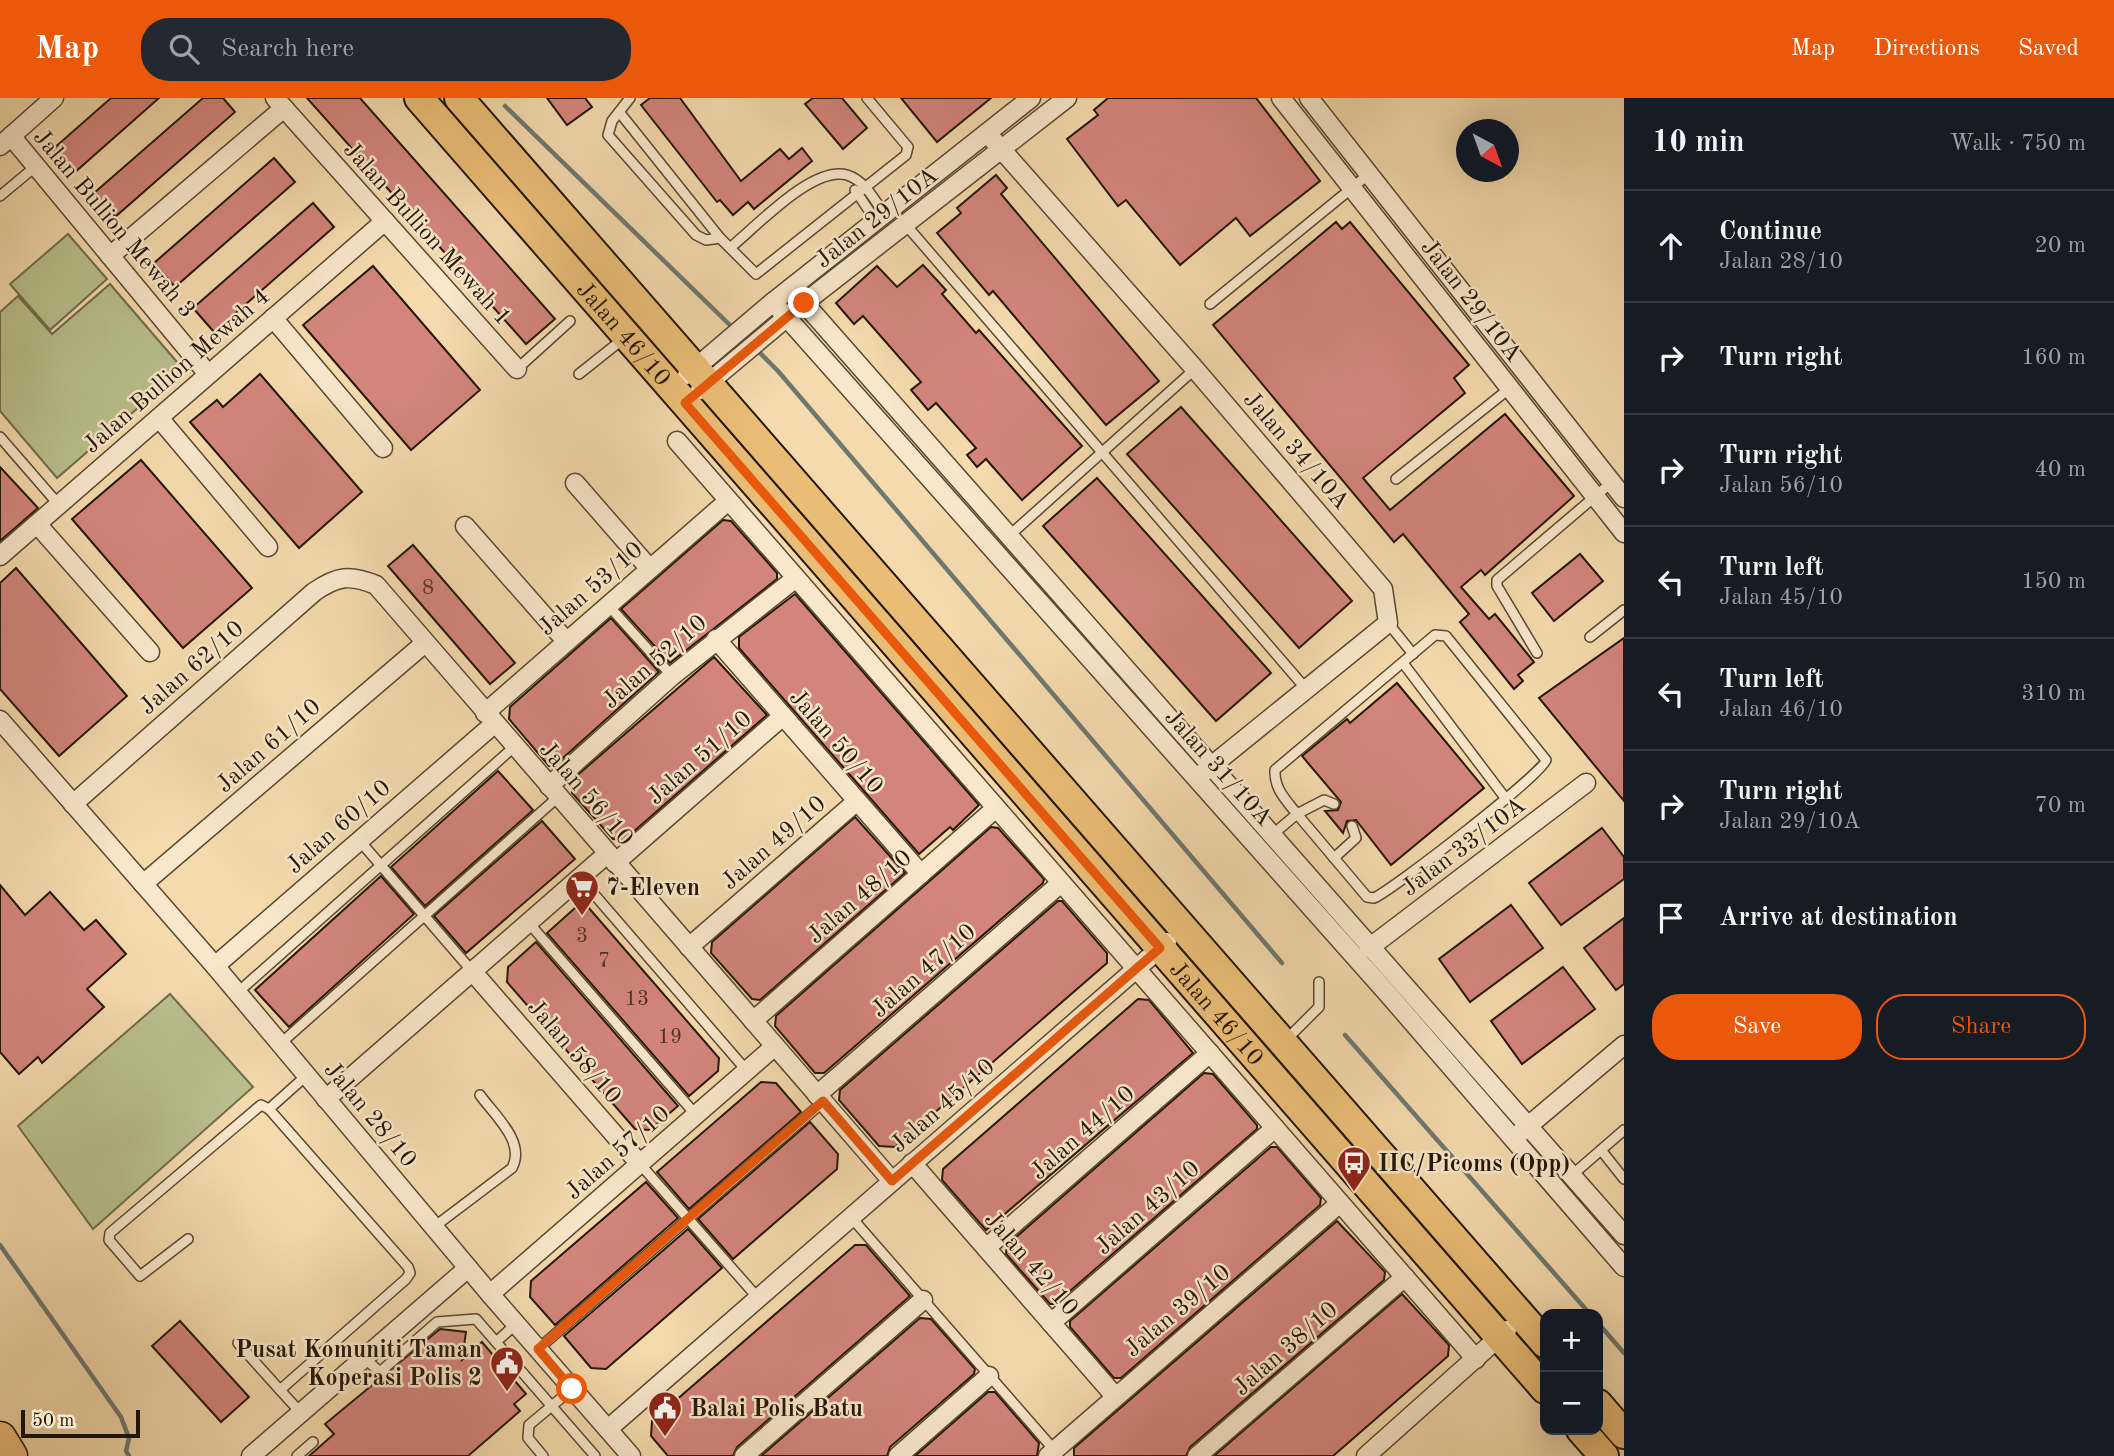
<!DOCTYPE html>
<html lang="en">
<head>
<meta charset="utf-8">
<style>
  body { margin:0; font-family:"Old Standard TT",serif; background:#242831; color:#f1f3f6 }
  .controls { position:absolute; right:21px; bottom:21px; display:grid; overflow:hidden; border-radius:14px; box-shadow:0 7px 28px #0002 }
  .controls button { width:63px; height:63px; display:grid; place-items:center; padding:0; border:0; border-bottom:2px solid #363941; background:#171b24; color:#f1f3f6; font:35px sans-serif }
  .compass { position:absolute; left:1456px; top:21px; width:63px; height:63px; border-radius:50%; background:#171b24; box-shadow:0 7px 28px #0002; rotate:139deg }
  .scale { position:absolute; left:21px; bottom:18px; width:119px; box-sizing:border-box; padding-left:7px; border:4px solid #251708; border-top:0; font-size:19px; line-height:24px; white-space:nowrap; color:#251708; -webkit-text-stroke:5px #f8e7ca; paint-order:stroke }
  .stop { position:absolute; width:21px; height:21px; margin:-16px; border:5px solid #ea580c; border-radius:50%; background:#fff }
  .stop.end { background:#ea580c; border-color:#fff; box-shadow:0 2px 7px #0008 }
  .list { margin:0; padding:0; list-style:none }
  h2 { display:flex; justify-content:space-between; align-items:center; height:91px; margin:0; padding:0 28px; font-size:30px }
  h2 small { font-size:23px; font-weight:400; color:#9ea1a6 }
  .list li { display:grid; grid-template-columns:46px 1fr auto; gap:21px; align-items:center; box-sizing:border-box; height:112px; padding:0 28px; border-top:2px solid #363941 }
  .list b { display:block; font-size:26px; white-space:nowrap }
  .list p { margin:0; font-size:23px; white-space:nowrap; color:#9ea1a6 }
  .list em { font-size:23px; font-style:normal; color:#9ea1a6 }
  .actions { display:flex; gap:14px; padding:21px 28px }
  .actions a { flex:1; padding:16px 0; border:2px solid #ea580c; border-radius:28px; text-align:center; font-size:24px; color:#ea580c }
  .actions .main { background:#ea580c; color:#fff }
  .icon { flex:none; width:38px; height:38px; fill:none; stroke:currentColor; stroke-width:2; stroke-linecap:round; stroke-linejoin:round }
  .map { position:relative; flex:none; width:1624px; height:1358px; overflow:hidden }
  header { display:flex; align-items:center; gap:42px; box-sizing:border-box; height:98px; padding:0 35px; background:#ea580c; color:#fff }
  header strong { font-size:33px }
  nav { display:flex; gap:38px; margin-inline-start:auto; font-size:24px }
  .search { width:490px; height:63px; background:#242831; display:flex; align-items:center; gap:18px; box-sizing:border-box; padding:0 24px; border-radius:28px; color:#9ea1a6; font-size:26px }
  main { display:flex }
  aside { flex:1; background:#171b24 }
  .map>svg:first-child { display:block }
</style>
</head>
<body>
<header>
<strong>Map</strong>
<div class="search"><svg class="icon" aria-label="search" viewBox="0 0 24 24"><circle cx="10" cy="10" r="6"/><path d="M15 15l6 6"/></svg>Search here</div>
<nav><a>Map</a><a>Directions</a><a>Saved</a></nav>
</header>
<main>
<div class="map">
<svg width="1624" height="1358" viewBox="0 0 1624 1358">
  <rect width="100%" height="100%" fill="#f4daad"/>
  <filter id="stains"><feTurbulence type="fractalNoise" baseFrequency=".00286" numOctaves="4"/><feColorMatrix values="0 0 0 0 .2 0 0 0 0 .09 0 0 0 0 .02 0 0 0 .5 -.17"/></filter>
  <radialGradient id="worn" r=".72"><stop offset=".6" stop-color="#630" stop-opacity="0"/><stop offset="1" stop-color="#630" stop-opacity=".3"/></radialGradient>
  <g fill="#b9c08b" stroke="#6f6c4a" stroke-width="2">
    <path d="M68,136L107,181L50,232L10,186Z"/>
    <path d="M110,186L183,271L57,380L0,313V214L18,198L52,236Z"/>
    <path d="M170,896L253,989L93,1131L18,1028Z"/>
  </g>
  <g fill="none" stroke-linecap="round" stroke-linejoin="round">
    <g stroke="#6e786f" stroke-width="4.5">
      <path d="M505,8L735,232"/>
      <path d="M757,252L778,273L1282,865"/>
      <path d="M1345,937L1590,1216"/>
      <path d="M0,1147L121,1319L129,1340L126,1353L129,1358"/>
      <path d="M1598,1225L1624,1255"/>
    </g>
  </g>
  <g fill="#d3857c" stroke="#251708" stroke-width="2">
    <path d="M111,0H159L74,75L53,51Z"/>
    <path d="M203,0H223L235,14L115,119L94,95Z"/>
    <path d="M307,0H360L555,221L526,246Z"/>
    <path d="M547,0H585L592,9L567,27Z"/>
    <path d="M650,0H680L741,83L780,51L789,61L802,50L812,63L754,111L748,104L733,117L720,102L717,104L641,7Z"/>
    <path d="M813,0H842L867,30L843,51L805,6Z"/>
    <path d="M901,0H991L937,44Z"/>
    <path d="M1108,0H1256L1320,83L1250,138L1236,120L1180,167L1126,102L1118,108L1067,41L1098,17L1094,12Z"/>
    <path d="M274,60L295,84L175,189L154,165Z"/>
    <path d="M996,77L1007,90L1001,96L1159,283L1106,327L993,193L989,197L937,135L961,115L957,110Z"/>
    <path d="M313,105L334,129L214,234L193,210Z"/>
    <path d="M1336,124L1342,131L1350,124L1469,267L1454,280L1465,295L1363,380L1390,412L1505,316L1574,398L1485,477L1481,472L1461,489L1489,521L1495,516L1534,564L1518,577L1523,583L1514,591L1460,524L1469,516L1403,436L1394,444L1213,227Z"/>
    <path d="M923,167L946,192L942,196L976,235L979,232L1082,348L1022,402L986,361L977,369L967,357L976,350L936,305L928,312L911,292L921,284L863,218L854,226L836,205L877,168L897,189Z"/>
    <path d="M373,168L480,292L411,352L303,227Z"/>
    <path d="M260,276L362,394L299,450L190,324L217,302L223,309Z"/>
    <path d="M1181,309L1352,503L1299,550L1127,356Z"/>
    <path d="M141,362L252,490L183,550L72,421Z"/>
    <path d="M0,369L38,410L0,443Z"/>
    <path d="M1097,380L1271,575L1216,623L1043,428Z"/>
    <path d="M723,422L731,423L777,475V481L670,565L621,511Z"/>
    <path d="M413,447L515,565L490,586L388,468Z"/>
    <path d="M1580,456L1603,483L1554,523L1532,495Z"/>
    <path d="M16,470L127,598L59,658L0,591V485Z"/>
    <path d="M795,496L979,707L953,732L950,729L919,756L739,550V539Z"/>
    <path d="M611,520L659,574L554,668H549L509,621L510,609Z"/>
    <path d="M1624,540V703L1539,600Z"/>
    <path d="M714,559L767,617L624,742L613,741L572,695L573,681Z"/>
    <path d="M1397,585L1484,690L1391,767L1356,722L1347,723L1343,735L1325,713L1338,712L1341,704L1302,658L1347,621L1350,625Z"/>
    <path d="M498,673L533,712L425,808L391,769Z"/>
    <path d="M855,719L905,775L760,902L752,901L711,855L712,844Z"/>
    <path d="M542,723L575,761L466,855L434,818Z"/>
    <path d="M991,729L998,730L1044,781L1043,785L824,975H815L775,928L776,918Z"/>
    <path d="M1602,730L1624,759V781L1561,827L1529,785Z"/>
    <path d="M381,778L414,816L289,929L255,892Z"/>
    <path d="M0,787L25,817L50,794L84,832L96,822L126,856L87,891L104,909L42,965L38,959L19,976L0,954Z"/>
    <path d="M1058,803H1062L1107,855V865L895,1049L879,1048L839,1002L840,992Z"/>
    <path d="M1511,807L1543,850L1470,904L1439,861Z"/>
    <path d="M588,809L719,960L718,973L689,998L547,835L575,810Z"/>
    <path d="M1624,820V886L1616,892L1584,850Z"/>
    <path d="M536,844L678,1008L650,1032L635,1031L507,884L508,869Z"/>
    <path d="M1563,869L1595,911L1522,966L1491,923Z"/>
    <path d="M1138,901L1149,902L1193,955L986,1132L942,1082L943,1071Z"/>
    <path d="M1204,975L1213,976L1257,1027V1031L1055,1206H1050L1006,1156L1007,1147Z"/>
    <path d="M761,984L776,985L801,1014L689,1111L657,1074Z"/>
    <path d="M810,1024L838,1056L837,1071L733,1161L698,1121Z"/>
    <path d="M1271,1049H1277L1321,1100L1320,1107L1121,1280H1114L1070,1229V1223Z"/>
    <path d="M646,1084L678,1120L555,1227L530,1199L531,1183Z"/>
    <path d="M1337,1123L1385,1174L1384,1182L1190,1349L1186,1358H1074V1350Z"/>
    <path d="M688,1131L722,1170L606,1271L591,1270L564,1238Z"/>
    <path d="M855,1147H866L910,1198L737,1349L733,1358H668L651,1338L652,1323Z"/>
    <path d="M1402,1196L1449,1247L1448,1258L1333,1358H1214Z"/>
    <path d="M920,1220L931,1221L975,1271L974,1276L890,1349L887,1358H761Z"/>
    <path d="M180,1223L249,1299L221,1324L152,1248Z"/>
    <path d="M440,1231L466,1234L462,1262L482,1244L526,1296L514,1306L520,1313L468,1358H309L334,1336L325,1326Z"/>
    <path d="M988,1294H995L1039,1345L1037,1358H915Z"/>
  </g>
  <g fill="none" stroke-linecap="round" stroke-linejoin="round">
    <g stroke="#594831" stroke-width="12">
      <g id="lane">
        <path d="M630,0L612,23L608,37L696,137L706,142L720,140"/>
        <path d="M620,15L720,140L756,176L906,57L908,49L867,0"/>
        <path d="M855,92L876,123"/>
        <path d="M0,98L36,68"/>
        <path d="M906,127L1307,592"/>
        <path d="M731,149C757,128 813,67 847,77C864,82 875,102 884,116"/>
        <path d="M1210,206L1369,76"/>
        <path d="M517,271L570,223"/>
        <path d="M579,276L623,241"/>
        <path d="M0,339L59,407"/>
        <path d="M1396,381L1510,290"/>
        <path d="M1010,437L1195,271"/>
        <path d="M608,507L672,578"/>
        <path d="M1388,525L1413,556"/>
        <path d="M1590,539L1624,512"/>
        <path d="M1537,555L1497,488V482L1612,384"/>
        <path d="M1403,565L1506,701"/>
        <path d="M1272,737L1297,716L1367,799L1374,800C1394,791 1545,674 1546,662L1446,538L1435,537L1275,672C1274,691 1286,702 1297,716L1324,702L1334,706"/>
        <path d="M359,742L472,873"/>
        <path d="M1334,760L1356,740L1352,728"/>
        <path d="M580,780L747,973"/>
        <path d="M528,824L696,1017"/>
        <path d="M237,895L514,649"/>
        <path d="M1286,942L1319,909V884"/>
        <path d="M280,946L558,699"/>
        <path d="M1601,1052L1624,1081"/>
        <path d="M640,1066L758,1200"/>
        <path d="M1571,1078L1624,1032"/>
        <path d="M851,1119L1056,1354"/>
        <path d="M434,1129L512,1070C526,1044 495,1018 480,997"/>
        <path d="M188,1141L140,1178L109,1142L110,1135L261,1007L269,1011"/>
        <path d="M496,1244L516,1226"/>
        <path d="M238,1245L280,1292"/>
        <path d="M538,1251L823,1004"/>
        <path d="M364,1260L380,1274L437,1224L476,1221L595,1358"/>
        <path d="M301,1315L280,1292L406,1181L410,1175L408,1169L269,1011L307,977"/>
        <path d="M297,1358L313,1344"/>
        <path d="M543,1358L528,1340L529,1327L572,1291"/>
      </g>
    </g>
    <g stroke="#594831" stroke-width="21">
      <g id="street">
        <path d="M275,0L517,271"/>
        <path d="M1281,0L1624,435"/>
        <path d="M1309,0L1624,400"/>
        <path d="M987,35L1195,271L1383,491L1388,525L1204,674"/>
        <path d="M11,38L208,276"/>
        <path d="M0,48L54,0"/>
        <path d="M110,158L284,10"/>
        <path d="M791,190L1624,1137"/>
        <path d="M773,204L1388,896L1624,1169"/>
        <path d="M273,220L383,350"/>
        <path d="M687,277L773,204L1031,0"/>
        <path d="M700,292L804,205L1067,0"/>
        <path d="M159,320L268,449"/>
        <path d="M677,343L1476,1261"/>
        <path d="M575,385L650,471"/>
        <path d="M37,426L150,554"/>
        <path d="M465,428L566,543"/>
        <path d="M0,458L385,123"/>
        <path d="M716,541L921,776"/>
        <path d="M485,615L728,403"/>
        <path d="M0,622L215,868L490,1196L631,1358"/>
        <path d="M549,688L672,578L796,480"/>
        <path d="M73,706L314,494C337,478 350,476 376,487L892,1083"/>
        <path d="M615,765L783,618"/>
        <path d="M143,786L425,545"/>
        <path d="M689,849L857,703"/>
        <path d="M1369,850L1586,685"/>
        <path d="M215,868L494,626"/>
        <path d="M472,873L640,1066"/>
        <path d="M753,923L996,710"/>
        <path d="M817,997L1061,785"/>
        <path d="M326,1001L607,756"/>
        <path d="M1520,1035L1624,947"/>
        <path d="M912,1065L1114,1297"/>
        <path d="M986,1150L1210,955"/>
        <path d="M490,1196L775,948"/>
        <path d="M1051,1225L1275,1030"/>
        <path d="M608,1331L1167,844"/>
        <path d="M251,1358L468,1170"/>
        <path d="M744,1358L923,1202"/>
        <path d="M898,1358L989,1278"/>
        <path d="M1048,1358L1340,1105"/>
        <path d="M1197,1358L1405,1179"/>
        <path d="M1366,1358L1507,1232"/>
      </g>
    </g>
    <g stroke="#251708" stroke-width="32">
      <g id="primary">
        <path id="s1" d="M419,0L1545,1291"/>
        <path d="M459,0L1545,1245"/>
        <path d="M1598,1306L1624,1336"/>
        <path d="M1581,1332L1604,1358"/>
      </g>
    </g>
    <g stroke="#251708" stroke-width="35">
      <path id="highway" d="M0,1340L11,1358"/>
    </g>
    <use href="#lane" stroke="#f8e7ca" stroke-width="9"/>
    <use href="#street" stroke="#f8e7ca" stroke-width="18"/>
    <use href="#primary" stroke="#eabd76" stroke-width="28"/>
    <use href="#highway" stroke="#eabd76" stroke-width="32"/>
  </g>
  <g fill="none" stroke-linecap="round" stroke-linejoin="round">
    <path stroke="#ea580c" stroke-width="9" d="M572,1291L538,1251L823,1003L892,1083L1160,850L685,305L804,205"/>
  </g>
  <defs>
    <g id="supermarket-pin" transform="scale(1.75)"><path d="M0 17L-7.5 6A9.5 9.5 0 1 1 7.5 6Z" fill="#8f2418" stroke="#f8e7ca"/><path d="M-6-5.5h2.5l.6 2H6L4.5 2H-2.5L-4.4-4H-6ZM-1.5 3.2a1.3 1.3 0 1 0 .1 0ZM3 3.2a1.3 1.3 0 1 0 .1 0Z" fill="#fff"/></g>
    <g id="bus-pin" transform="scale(1.75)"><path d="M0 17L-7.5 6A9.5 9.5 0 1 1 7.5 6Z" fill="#8f2418" stroke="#f8e7ca"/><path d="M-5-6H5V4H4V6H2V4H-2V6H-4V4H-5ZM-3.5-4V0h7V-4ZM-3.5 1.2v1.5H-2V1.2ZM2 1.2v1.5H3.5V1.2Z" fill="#fff"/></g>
    <g id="civic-pin" transform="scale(1.75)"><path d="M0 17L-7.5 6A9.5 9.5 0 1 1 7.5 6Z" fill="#8f2418" stroke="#f8e7ca"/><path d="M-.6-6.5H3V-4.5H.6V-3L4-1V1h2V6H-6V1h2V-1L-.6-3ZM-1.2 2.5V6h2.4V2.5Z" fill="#fff"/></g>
  </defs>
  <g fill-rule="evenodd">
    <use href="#supermarket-pin" x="582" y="789"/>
    <use href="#bus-pin" x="1354" y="1065"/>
    <use href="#civic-pin" x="507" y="1265"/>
    <use href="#civic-pin" x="665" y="1310"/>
  </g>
  <g text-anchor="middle" stroke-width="5" stroke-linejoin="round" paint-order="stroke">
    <g font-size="21" fill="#503225">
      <text x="428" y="496">8</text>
      <text x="582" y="844">3</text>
      <text x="604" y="869">7</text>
      <text x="637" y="907">13</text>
      <text x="670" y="945">19</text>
    </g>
    <g font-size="24" fill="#251708" stroke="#f8e7ca">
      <text transform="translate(876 119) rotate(-38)" y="8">Jalan 29/10A</text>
      <text transform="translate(115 125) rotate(50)" y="8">Jalan Bullion Mewah 3</text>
      <text transform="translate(428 135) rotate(48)" y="8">Jalan Bullion Mewah 1</text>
      <text transform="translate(1472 202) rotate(52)" y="8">Jalan 29/10A</text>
      <text dy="8" stroke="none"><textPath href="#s1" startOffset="312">Jalan 46/10</textPath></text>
      <text transform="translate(176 272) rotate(-41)" y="8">Jalan Bullion Mewah 4</text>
      <text transform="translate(1297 352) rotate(49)" y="8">Jalan 34/10A</text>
      <text transform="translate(590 490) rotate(-41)" y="8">Jalan 53/10</text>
      <text transform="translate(654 563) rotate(-41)" y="8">Jalan 52/10</text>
      <text transform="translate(191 569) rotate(-41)" y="8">Jalan 62/10</text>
      <text transform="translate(837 643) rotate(49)" y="8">Jalan 50/10</text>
      <text transform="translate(268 647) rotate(-41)" y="8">Jalan 61/10</text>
      <text transform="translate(699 659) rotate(-41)" y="8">Jalan 51/10</text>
      <text transform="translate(1219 669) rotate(48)" y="8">Jalan 31/10A</text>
      <text transform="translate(587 695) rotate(49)" y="8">Jalan 56/10</text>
      <text transform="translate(338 728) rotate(-41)" y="8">Jalan 60/10</text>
      <text transform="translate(773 744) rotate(-41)" y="8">Jalan 49/10</text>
      <text transform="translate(1463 748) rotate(-37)" y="8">Jalan 33/10A</text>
      <text transform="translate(859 798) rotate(-41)" y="8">Jalan 48/10</text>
      <text transform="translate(923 872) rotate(-41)" y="8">Jalan 47/10</text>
      <text dy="8" stroke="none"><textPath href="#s1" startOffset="1214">Jalan 46/10</textPath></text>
      <text transform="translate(575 953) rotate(49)" y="8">Jalan 58/10</text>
      <text transform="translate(942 1007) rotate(-41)" y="8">Jalan 45/10</text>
      <text transform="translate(371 1016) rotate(50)" y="8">Jalan 28/10</text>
      <text transform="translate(1082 1034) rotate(-41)" y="8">Jalan 44/10</text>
      <text transform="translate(617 1054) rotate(-41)" y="8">Jalan 57/10</text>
      <text transform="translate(1147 1109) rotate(-41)" y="8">Jalan 43/10</text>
      <text transform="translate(1032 1165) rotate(49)" y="8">Jalan 42/10</text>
      <text transform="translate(1177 1212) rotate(-40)" y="8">Jalan 39/10</text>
      <text transform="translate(1285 1250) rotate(-41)" y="8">Jalan 38/10</text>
    </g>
    <g font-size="24" font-weight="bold" fill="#251708" stroke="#f8e7ca" text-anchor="start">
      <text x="606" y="797">7-Eleven</text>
      <text x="1378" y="1073">IIC/Picoms (Opp)</text>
      <text x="482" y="1259" text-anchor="end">Pusat Komuniti Taman<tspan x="482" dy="28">Koperasi Polis 2</tspan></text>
      <text x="690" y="1318">Balai Polis Batu</text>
    </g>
  </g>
  <rect width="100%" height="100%" filter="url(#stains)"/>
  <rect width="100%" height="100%" fill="url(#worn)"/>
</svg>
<div class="controls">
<button>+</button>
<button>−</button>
</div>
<svg class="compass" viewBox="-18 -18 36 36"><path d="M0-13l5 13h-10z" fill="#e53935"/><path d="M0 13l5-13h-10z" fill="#9ea1a6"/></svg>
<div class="scale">50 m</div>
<div class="stop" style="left:572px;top:1291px"></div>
<div class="stop end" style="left:804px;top:205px"></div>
</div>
<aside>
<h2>10 min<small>Walk · 750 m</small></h2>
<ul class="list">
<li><svg class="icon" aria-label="ahead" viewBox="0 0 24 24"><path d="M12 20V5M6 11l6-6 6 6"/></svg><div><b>Continue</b><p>Jalan 28/10</p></div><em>20 m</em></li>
<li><svg class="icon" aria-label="right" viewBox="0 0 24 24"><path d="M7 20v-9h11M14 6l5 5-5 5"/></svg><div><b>Turn right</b></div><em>160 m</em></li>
<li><svg class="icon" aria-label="right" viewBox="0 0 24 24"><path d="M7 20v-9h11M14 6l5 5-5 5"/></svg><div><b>Turn right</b><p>Jalan 56/10</p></div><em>40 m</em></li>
<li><svg class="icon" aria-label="left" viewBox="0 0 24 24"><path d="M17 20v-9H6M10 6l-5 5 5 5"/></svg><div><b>Turn left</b><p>Jalan 45/10</p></div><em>150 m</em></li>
<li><svg class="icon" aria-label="left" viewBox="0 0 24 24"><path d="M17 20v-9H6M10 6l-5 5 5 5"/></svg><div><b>Turn left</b><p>Jalan 46/10</p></div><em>310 m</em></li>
<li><svg class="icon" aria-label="right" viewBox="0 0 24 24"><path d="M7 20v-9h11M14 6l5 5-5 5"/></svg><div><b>Turn right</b><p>Jalan 29/10A</p></div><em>70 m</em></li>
<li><svg class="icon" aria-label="arrive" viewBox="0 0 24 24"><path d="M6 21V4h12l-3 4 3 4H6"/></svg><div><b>Arrive at destination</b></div></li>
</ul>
<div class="actions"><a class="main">Save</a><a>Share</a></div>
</aside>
</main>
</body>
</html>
